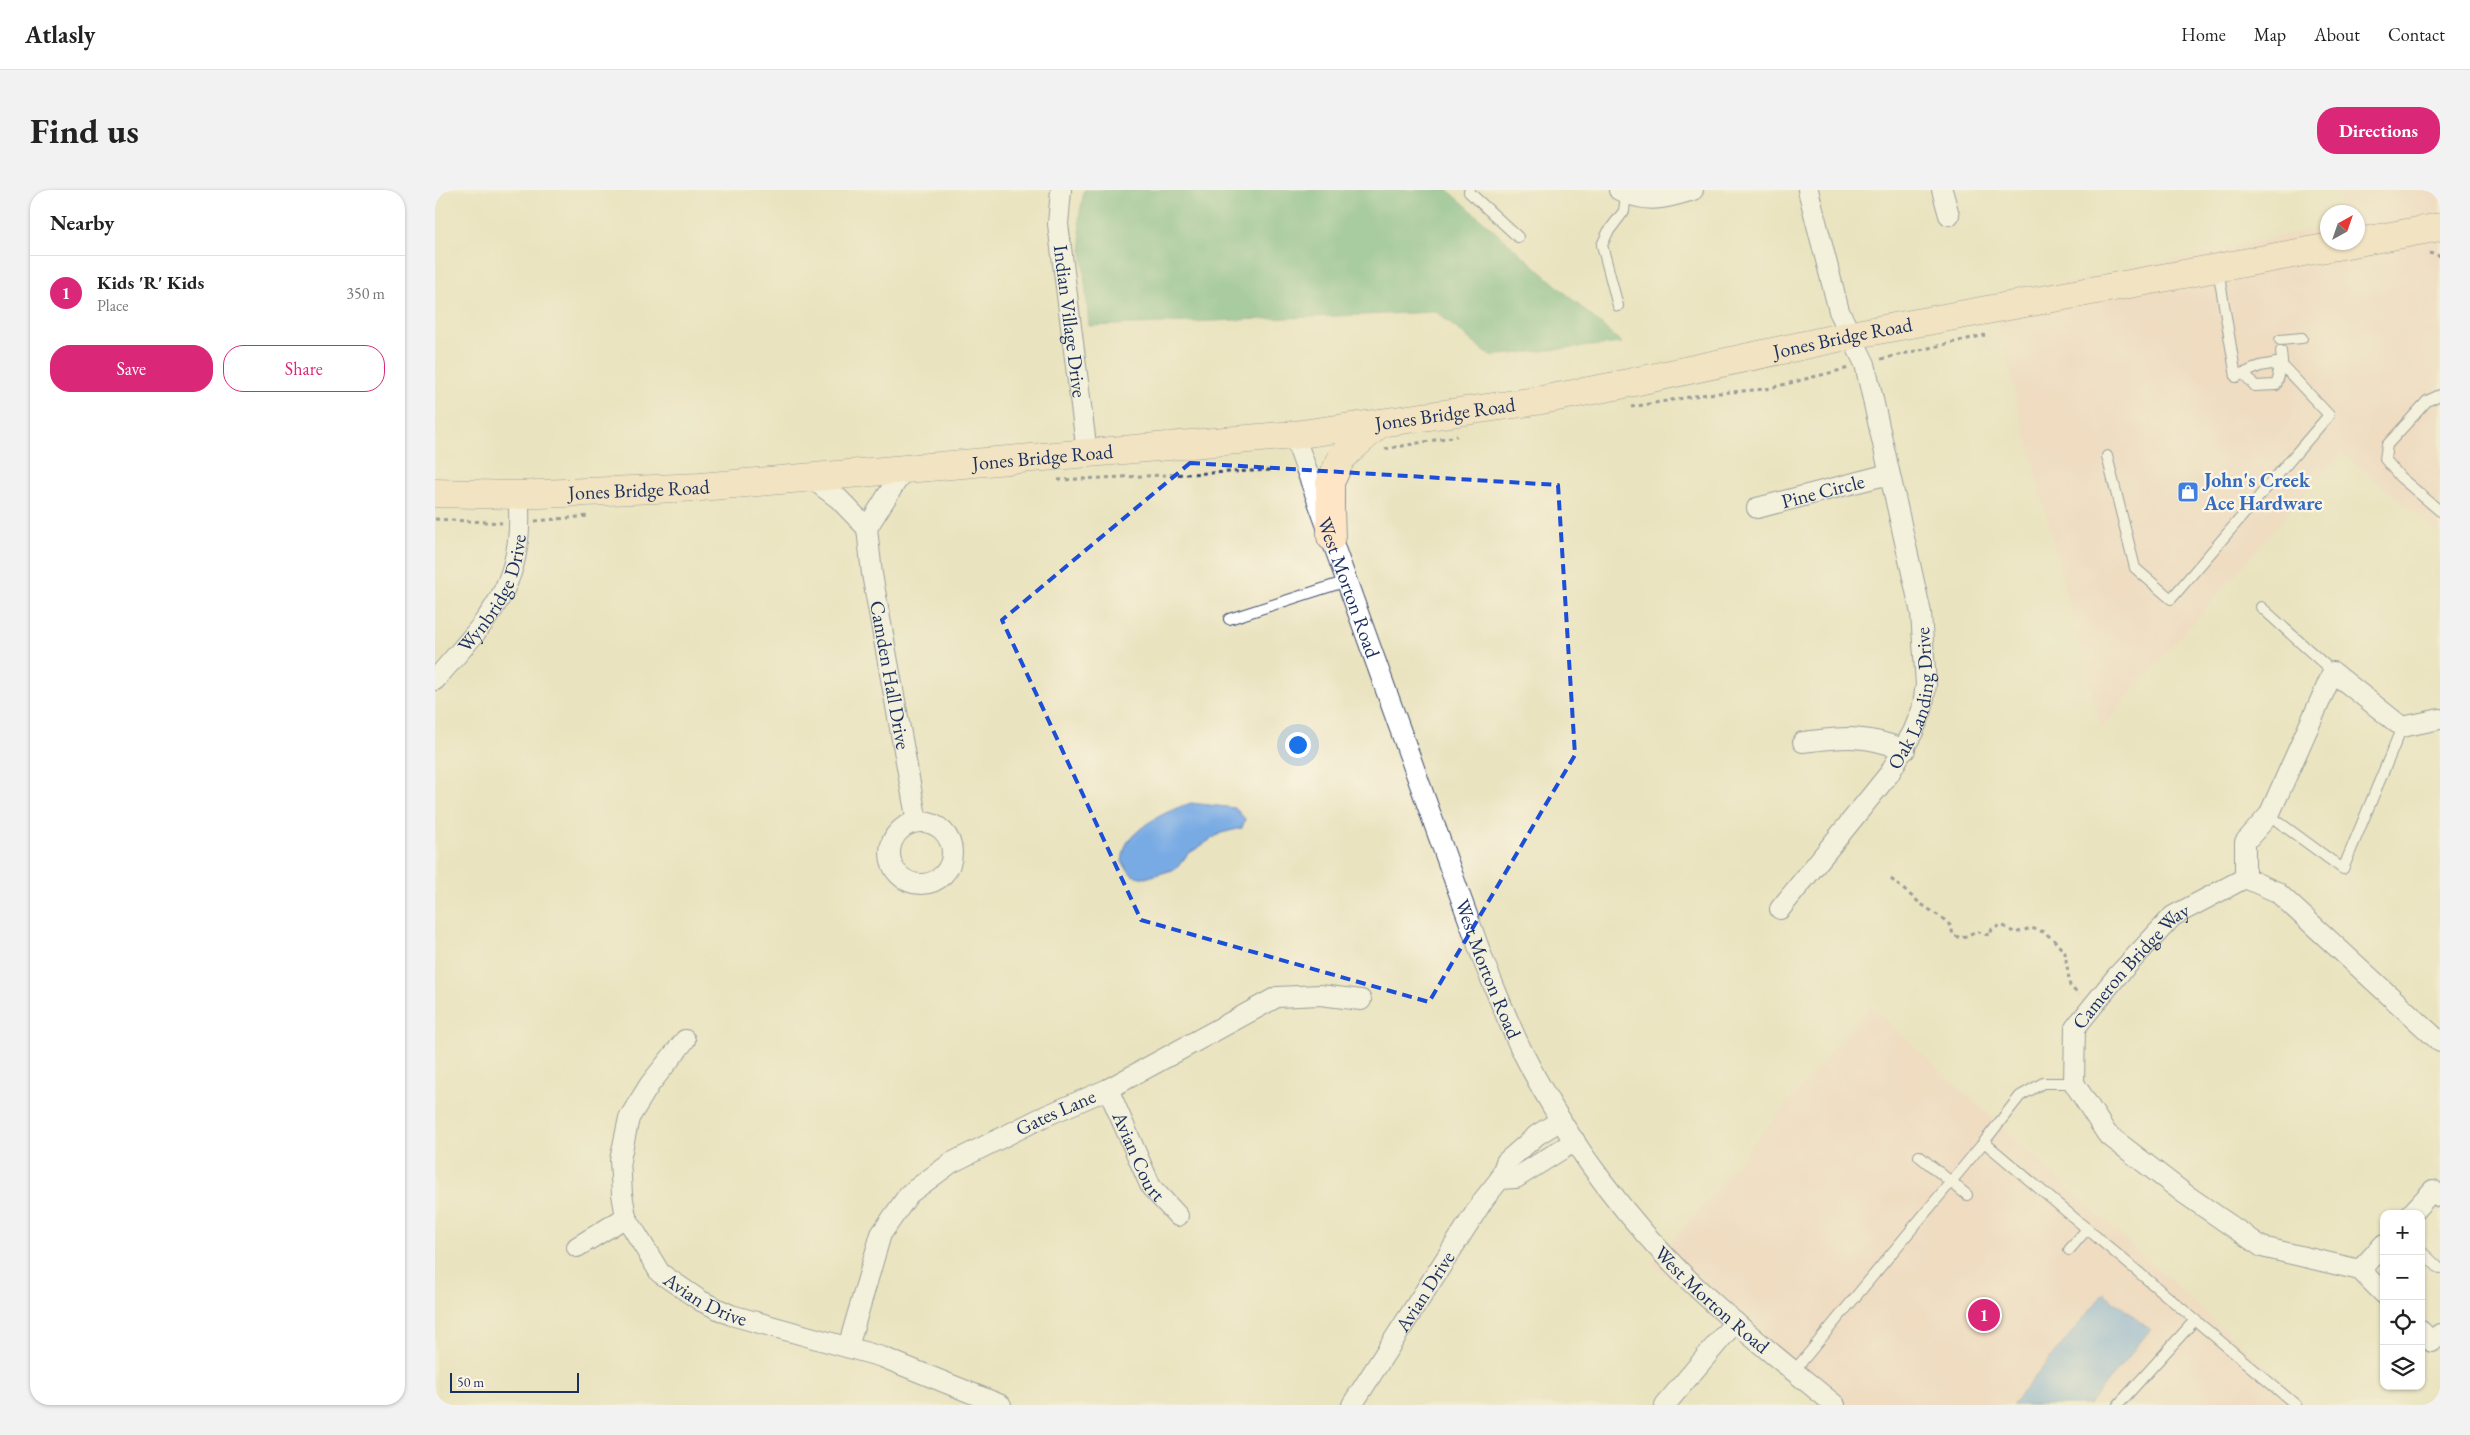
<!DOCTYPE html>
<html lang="en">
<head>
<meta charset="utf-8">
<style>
  body { margin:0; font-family:"EB Garamond",serif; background:#f2f2f2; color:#222 }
  .controls { position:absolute; right:15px; bottom:15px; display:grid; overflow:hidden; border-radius:10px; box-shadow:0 1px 4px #0004 }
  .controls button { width:45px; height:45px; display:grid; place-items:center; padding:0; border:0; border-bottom:1px solid #e0e0e0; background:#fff; color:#222; font:25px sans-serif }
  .compass { position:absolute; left:1885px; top:15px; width:45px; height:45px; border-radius:50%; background:#fff; box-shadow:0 1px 4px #0004; rotate:40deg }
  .scale { position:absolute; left:15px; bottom:12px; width:129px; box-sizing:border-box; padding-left:5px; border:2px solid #1b2f5e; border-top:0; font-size:14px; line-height:18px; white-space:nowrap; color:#1b2f5e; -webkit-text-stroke:4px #fcf5e5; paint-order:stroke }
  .you { position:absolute; left:862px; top:554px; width:18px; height:18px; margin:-12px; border:4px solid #fff; border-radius:50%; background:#1a73e8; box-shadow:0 0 0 8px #1a73e833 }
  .badge { display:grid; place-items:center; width:32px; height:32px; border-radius:50%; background:#db2777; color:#fff; font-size:16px; font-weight:700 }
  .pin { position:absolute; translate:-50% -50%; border:2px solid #fff; box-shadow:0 1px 5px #0006 }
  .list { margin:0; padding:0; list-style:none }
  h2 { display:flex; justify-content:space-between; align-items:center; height:65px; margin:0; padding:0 20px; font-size:21px }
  h2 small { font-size:16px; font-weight:400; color:#767676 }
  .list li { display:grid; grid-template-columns:32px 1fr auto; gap:15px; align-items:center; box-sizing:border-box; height:75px; padding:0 20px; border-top:1px solid #e0e0e0 }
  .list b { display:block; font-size:19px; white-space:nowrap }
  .list p { margin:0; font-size:16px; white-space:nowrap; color:#767676 }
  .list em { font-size:16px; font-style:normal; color:#767676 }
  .actions { display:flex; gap:10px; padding:15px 20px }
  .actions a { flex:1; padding:11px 0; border:1px solid #db2777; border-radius:20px; text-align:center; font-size:18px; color:#db2777 }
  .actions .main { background:#db2777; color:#fff }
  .icon { flex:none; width:28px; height:28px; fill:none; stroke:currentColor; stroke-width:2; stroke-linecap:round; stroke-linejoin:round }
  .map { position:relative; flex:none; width:2005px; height:1215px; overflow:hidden; border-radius:20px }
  header { display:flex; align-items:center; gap:30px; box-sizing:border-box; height:70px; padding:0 25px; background:#fff; border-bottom:1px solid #e0e0e0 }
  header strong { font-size:24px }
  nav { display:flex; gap:28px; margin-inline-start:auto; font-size:18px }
  .intro { display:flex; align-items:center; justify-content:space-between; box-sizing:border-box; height:120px; padding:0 30px }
  h1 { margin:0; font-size:35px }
  .button { padding:12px 22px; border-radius:20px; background:#db2777; color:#fff; font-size:18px; font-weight:700 }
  main { display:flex; gap:30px; padding:0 30px }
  aside { flex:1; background:#fff; border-radius:20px; box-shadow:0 1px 4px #0004 }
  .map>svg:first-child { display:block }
</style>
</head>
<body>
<header>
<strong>Atlasly</strong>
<nav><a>Home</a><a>Map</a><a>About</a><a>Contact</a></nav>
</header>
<div class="intro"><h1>Find us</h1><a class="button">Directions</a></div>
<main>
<aside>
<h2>Nearby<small></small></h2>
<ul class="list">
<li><span class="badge">1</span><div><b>Kids 'R' Kids</b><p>Place</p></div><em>350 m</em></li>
</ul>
<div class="actions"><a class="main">Save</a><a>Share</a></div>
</aside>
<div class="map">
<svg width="2005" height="1215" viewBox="0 0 2005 1215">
  <rect width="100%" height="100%" fill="#fcf5e5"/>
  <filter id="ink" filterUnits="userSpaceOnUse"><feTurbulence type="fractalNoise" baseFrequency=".02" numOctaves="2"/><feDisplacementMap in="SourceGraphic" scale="10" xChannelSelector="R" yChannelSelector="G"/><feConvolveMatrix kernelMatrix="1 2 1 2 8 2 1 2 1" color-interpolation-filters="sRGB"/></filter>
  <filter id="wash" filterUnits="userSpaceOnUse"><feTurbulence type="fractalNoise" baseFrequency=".0096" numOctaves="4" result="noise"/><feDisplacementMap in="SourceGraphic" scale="20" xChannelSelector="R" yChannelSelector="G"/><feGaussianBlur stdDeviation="1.12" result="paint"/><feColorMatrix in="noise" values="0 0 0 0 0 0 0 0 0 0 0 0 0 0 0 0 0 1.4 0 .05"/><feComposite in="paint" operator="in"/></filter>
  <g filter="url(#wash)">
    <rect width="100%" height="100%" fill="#eae3c0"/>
    <g fill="#f6d2c3">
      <path d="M1907,0H2005V344L1906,262L1666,539L1556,109L1892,36V52H1922V22H1902Z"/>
      <path d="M1435,815L1486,863L1872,1215H1402L1293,1128L1217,1075Z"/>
    </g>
    <path fill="#5cad7a" stroke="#3c6e6c" d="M649,0H1013L1187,153L1055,166L1001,122L654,136L644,28Z"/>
    <g fill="#78aae4" stroke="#4a6ca1">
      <path d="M756,613L800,618L810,629L807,638L786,643L753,664L741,679L710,688L697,685L687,672C688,666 689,658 692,653C706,633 734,620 756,613Z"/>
      <path d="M1669,1103L1715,1140L1653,1215H1577Z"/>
    </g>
  </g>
  <g filter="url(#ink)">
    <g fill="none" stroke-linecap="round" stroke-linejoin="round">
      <g stroke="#3a4a6d" stroke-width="12">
        <g id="lane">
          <path d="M1035,0L1034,2L1083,47"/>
          <path d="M1783,79L1801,187L1825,176L1847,172L1846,161"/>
          <path d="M1183,116L1167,55L1173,42L1189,21L1191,4"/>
          <path d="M1845,150L1867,148"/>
          <path d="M1808,183L1820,196L1841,195L1844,186L1841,173"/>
          <path d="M2005,205L1992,211L1952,255L1950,269L1965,287L2005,321"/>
          <path d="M1672,266L1700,378L1736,409L1894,225L1845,173"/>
          <path d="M1826,417L1898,482"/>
          <path d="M794,429L912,391"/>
          <path d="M1834,625L1908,679L1967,537"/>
          <path d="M1639,893H1608L1585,906L1549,952L1861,1215"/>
          <path d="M1484,966L1532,1005"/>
          <path d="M1634,1060L1652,1039"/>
          <path d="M1986,1061L2005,1079"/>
          <path d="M1359,1181L1549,952"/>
          <path d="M1683,1215L1760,1130"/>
        </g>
      </g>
      <g stroke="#3a4a6d" stroke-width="22">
        <g id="street">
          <path id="s1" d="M626,0L623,34L652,263"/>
          <path d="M1184,0C1212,14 1229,9 1258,0"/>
          <path d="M1507,0L1514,25"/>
          <path id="s2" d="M859,245L1050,775C1062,803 1073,832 1086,859C1123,934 1174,1006 1231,1067C1282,1121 1343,1168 1400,1215"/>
          <path d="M376,288L404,309L432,338L469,279"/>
          <path id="s3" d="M1322,318L1454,284"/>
          <path id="s4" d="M432,338L437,384L482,632"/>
          <path id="s5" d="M0,490C54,427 92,394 83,305"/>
          <path d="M1368,552C1408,547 1431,544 1470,560"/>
          <circle cx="486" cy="663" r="31"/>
          <path d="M1810,688V652L1834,625L1898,482L1967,537L2005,529"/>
          <path id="s6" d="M1345,719L1454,584L1478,542L1487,520L1491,495L1486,423L1430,174L1404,121L1373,0"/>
          <path id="s7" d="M250,850L215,894L194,928L185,970L187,1004L191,1027L225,1083L266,1111L296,1125L447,1167L566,1215"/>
          <path id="s8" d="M673,899L716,997L743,1026"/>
          <path d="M1065,989L1081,988L1140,951"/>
          <path d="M1976,1024L1998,1000L2005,1007"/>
          <path d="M142,1057L191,1027"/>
          <path d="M1925,1080L1949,1054"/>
          <path id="s9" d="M1949,1104L1925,1080L1827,1057L1750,1004L1672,944L1639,893L1640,838L1682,786L1738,726L1810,688L1842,702L2005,852"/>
          <path d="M1986,1141L1997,1152L2005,1144"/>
          <path id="s10" d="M413,1157L446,1044L474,1004L516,973L608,927L673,899L842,807L885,805L926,810"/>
          <path id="s11" d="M917,1215L1049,1009L1065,989L1071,972L1102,945L1126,930"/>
          <path d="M1230,1215L1300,1132"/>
        </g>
      </g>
      <g stroke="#3a4a6d" stroke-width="29">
        <g id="secondary">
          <path id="s12" d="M0,303L83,305L265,297L859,245L1101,211L1180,196L1416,145L2005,37"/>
          <path d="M896,347L895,293L907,267L945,233"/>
        </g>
      </g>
      <g stroke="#3a4a6d" stroke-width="3" stroke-dasharray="4 4" stroke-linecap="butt">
        <path d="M1994,63L2005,66"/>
        <path d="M1446,169L1550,145"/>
        <path d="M1196,217L1272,204L1331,199L1414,178"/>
        <path d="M950,259L1022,246"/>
        <path d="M623,290L838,280"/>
        <path d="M0,329L67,333"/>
        <path d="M100,331L154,326"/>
        <path d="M1456,689L1486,714L1507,728L1516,736L1518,745L1526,748L1542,741L1547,744L1555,745L1557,739L1567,735L1580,743L1596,738L1609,742L1619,750L1630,763L1635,796L1644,805"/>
      </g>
      <use href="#lane" stroke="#fff" stroke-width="10"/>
      <use href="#street" stroke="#fff" stroke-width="20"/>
      <use href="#secondary" stroke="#fde5c5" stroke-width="28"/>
    </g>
  </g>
  <path d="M0 0H2005V1215H0ZM755,273L1123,295L1140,565L994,812L706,730L567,430Z" fill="#eae3c0" fill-opacity=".55" fill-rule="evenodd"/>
  <path fill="none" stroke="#1d4ed8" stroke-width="4" stroke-dasharray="10 6" stroke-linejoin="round" d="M755,273L1123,295L1140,565L994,812L706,730L567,430Z"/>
  <defs>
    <g id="shop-square" transform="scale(1.125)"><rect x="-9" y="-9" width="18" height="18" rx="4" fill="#3f7fe0" stroke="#fcf5e5"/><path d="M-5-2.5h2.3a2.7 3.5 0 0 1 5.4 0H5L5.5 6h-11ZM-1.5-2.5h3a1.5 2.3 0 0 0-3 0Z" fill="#fff"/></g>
  </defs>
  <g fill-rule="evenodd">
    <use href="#shop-square" x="1753" y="302"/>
  </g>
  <g text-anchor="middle" stroke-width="4.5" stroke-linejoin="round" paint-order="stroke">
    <g font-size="20" fill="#1b2f5e" stroke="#fcf5e5">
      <text dy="7" stroke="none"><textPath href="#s1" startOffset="132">Indian Village Drive</textPath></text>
      <text dy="7" stroke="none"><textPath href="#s12" startOffset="1419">Jones Bridge Road</textPath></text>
      <text dy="7" stroke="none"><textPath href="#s12" startOffset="1014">Jones Bridge Road</textPath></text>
      <text dy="7" stroke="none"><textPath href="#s12" startOffset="609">Jones Bridge Road</textPath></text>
      <text dy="7" stroke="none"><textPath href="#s12" startOffset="204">Jones Bridge Road</textPath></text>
      <text dy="7" stroke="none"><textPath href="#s3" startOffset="68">Pine Circle</textPath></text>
      <text dy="7" stroke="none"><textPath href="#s2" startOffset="162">West Morton Road</textPath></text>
      <text dy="7" stroke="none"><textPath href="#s5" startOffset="106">Wynbridge Drive</textPath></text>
      <text dy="7" stroke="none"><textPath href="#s4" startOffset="149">Camden Hall Drive</textPath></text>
      <text dy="7" stroke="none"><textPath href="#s6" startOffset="255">Oak Landing Drive</textPath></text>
      <text dy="7" stroke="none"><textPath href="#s2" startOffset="568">West Morton Road</textPath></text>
      <text dy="7" stroke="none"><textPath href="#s9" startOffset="526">Cameron Bridge Way</textPath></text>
      <text dy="7" stroke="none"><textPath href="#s10" startOffset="335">Gates Lane</textPath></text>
      <text dy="7" stroke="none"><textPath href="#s8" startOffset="74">Avian Court</textPath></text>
      <text dy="7" stroke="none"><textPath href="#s11" startOffset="135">Avian Drive</textPath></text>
      <text dy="7" stroke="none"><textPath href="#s7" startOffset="315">Avian Drive</textPath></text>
      <text dy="7" stroke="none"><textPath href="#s2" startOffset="972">West Morton Road</textPath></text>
    </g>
    <g font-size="20" font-weight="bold" fill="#366cbe" stroke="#fcf5e5" text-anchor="start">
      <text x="1769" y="297">John's Creek<tspan x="1769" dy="23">Ace Hardware</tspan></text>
    </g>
  </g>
</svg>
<div class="controls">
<button>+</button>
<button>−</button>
<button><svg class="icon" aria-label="locate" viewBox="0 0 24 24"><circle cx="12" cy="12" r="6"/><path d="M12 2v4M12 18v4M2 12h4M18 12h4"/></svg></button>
<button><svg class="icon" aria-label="layers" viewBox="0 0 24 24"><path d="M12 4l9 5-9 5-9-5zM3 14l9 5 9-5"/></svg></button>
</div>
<svg class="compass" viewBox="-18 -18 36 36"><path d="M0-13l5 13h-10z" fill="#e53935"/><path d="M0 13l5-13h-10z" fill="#767676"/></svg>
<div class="scale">50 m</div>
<div class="you"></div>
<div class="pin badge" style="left:1549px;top:1125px">1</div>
</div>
</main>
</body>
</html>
